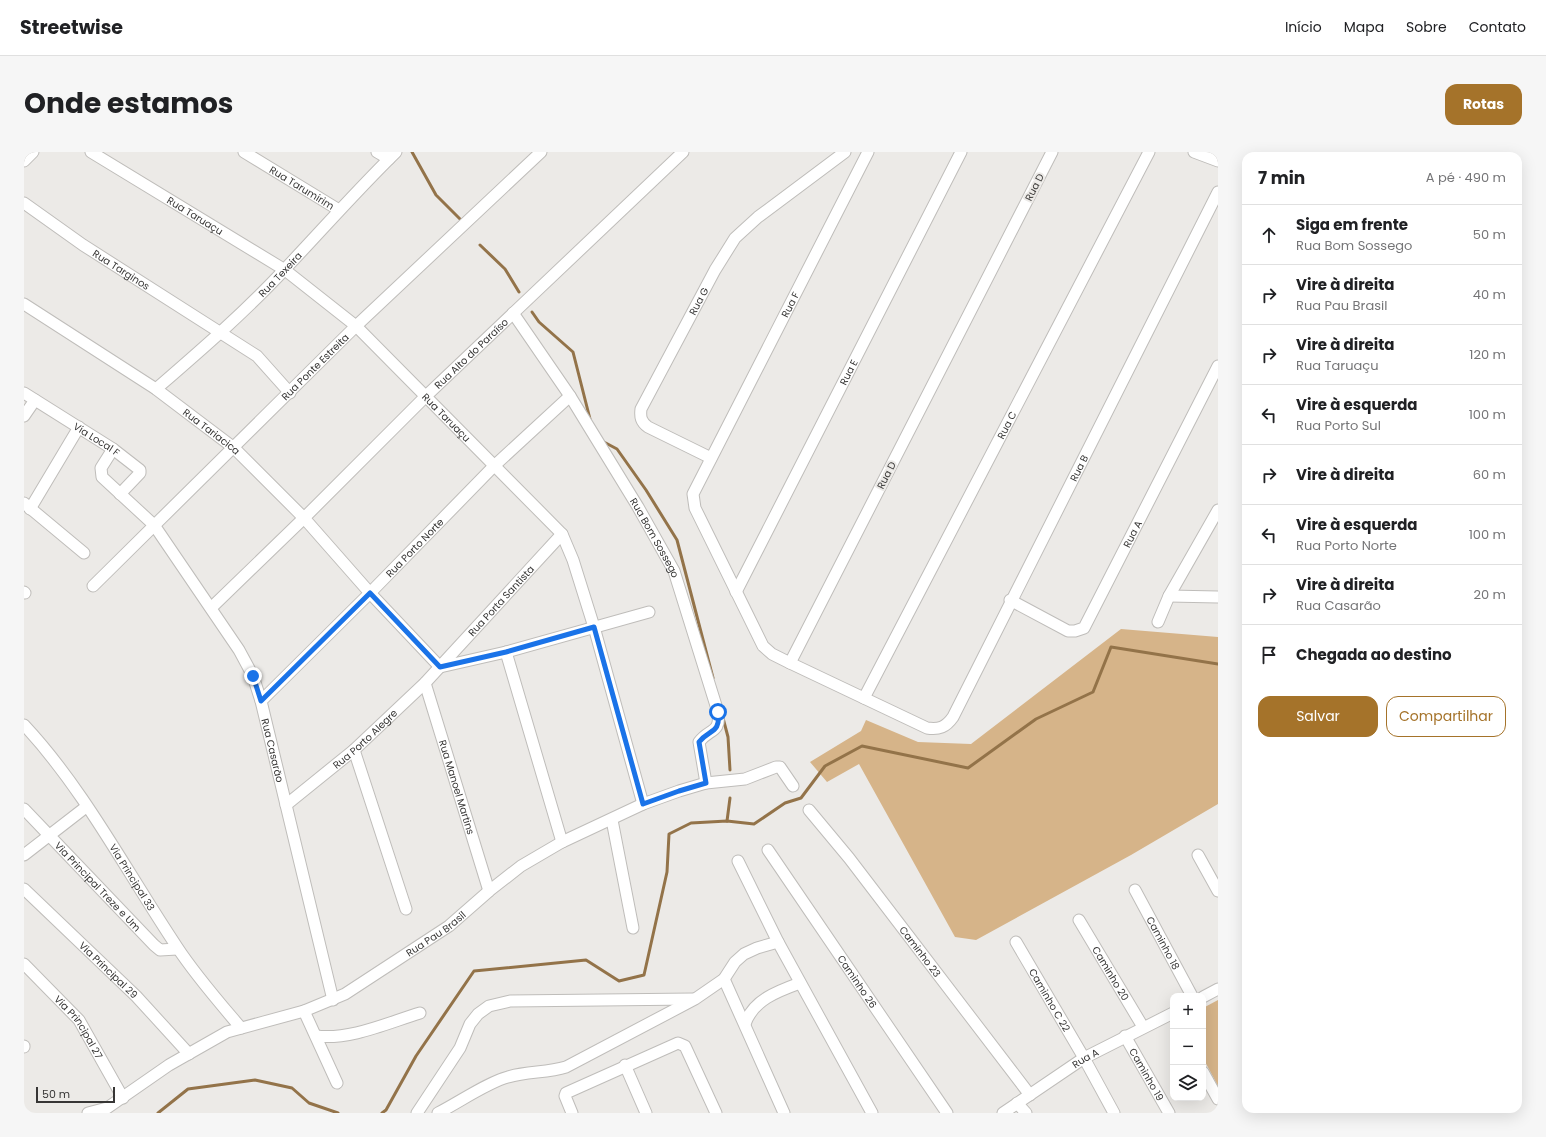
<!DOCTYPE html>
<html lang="pt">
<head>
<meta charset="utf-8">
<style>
  body { margin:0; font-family:Poppins,sans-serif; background:#f6f6f6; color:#202124 }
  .controls { position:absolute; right:12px; bottom:12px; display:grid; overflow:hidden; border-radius:8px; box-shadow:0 4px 16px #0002 }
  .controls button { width:36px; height:36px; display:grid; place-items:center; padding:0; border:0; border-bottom:1px solid #e0e0e0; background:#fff; color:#202124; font:20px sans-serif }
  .scale { position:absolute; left:12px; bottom:10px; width:79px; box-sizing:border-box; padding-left:4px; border:2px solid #373635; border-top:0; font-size:11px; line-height:14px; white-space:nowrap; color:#373635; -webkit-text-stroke:3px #eceae7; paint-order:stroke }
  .stop { position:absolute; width:12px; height:12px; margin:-9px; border:3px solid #1a73e8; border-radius:50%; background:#fff }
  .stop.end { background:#1a73e8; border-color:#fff; box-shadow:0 1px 4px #0008 }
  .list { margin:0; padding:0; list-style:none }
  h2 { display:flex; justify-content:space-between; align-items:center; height:52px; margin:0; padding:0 16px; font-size:17px }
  h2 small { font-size:13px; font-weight:400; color:#757577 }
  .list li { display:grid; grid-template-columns:26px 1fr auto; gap:12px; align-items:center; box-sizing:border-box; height:60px; padding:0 16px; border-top:1px solid #e0e0e0 }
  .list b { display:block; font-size:15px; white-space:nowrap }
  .list p { margin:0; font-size:13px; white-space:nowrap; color:#757577 }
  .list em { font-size:13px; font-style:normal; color:#757577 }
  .actions { display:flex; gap:8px; padding:12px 16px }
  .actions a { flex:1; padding:9px 0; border:1px solid #a5732a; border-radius:12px; text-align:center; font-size:14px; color:#a5732a }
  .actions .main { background:#a5732a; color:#fff }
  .icon { flex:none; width:22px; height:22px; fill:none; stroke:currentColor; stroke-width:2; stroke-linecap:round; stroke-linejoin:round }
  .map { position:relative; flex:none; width:1194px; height:961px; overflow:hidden; border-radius:12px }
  header { display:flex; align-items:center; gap:24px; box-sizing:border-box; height:56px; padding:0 20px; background:#fff; border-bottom:1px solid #e0e0e0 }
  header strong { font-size:19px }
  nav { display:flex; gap:22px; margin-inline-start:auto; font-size:14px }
  .intro { display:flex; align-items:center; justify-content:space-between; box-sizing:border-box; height:96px; padding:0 24px }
  h1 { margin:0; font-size:28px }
  .button { padding:10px 18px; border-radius:12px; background:#a5732a; color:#fff; font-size:14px; font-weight:700 }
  main { display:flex; gap:24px; padding:0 24px }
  aside { flex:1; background:#fff; border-radius:12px; box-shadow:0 4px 16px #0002 }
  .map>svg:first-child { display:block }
</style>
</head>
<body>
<header>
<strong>Streetwise</strong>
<nav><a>Início</a><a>Mapa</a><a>Sobre</a><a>Contato</a></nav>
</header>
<div class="intro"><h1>Onde estamos</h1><a class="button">Rotas</a></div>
<main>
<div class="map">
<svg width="1194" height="961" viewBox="0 0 1194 961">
  <rect width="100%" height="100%" fill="#eceae7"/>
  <g fill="#d6b489">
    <path d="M1097,477L1194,485V652L1107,703L952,788L931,785L835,612L803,630L786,610L837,579L842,568L894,590L947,592Z"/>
    <path d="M1194,848V934L1179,906V856Z"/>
  </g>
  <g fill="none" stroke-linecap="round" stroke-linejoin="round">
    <g stroke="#937349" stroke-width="3">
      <path d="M388,0L412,43L438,69"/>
      <path d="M456,93L481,117L495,140"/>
      <path d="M508,160L515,170L549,200L566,267"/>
      <path d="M578,289L593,297L622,338L653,388L689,526"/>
      <path d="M699,566L704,585L706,618"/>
      <path d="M703,669L706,646"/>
      <path d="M134,961L164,937L231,928L268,936L285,951L314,961"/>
      <path d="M358,961L362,958L392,904L450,819L562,808L595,829L620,823L643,720L645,682L667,671L703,669L730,672L761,651L777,646L801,614L838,594L944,616L1012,567L1069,540L1087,495L1194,512"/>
    </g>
    <g stroke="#bfbdba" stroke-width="13">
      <g id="minor">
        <path id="s1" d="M67,0L261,118L332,174L538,382L549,408L570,475L619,652"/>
        <path id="s2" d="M220,0L315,58"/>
        <path d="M353,0L365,7"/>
        <path id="s3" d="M1028,0L766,511L903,576C915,578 922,575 929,565L1194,40"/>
        <path d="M1170,0L1194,9"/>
        <path d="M0,9L9,0"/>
        <path id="s4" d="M0,51L59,93L233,204L266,241"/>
        <path id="s5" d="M0,152L132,237L210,296L280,366L346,441L416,515"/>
        <path id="s6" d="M489,161L546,244L614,355L650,419L694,560C697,582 685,576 675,590L682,631"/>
        <path id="s7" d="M132,237C177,198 221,160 261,117C298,78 333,38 372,0"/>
        <path id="s8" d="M0,241L89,297L116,318V321L96,342"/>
        <path d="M0,264L11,248"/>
        <path id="s9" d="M89,297L77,316L78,325L130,373L215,498L229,524L237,549L309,848"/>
        <path id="s10" d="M687,306L624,275C617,270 616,265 617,257L691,118L711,86L734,65L821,0"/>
        <path d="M0,351L60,401"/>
        <path d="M6,357L55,275"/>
        <path id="s11" d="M69,434L332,174L517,0"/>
        <path d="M0,440L1,441"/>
        <path id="s12" d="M712,440L937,0"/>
        <path d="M1145,444L1194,445"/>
        <path id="s13" d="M986,448L1044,479H1051L1060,476L1194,214"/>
        <path id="s14" d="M187,456L280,366L402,244L659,0"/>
        <path d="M1134,470L1145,444L1194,358"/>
        <path d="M482,500L538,690"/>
        <path id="s15" d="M766,511L748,502L739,494L671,356L669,342L844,0"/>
        <path d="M416,515L482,500L625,460"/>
        <path id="s16" d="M401,531L465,739"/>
        <path id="s17" d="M840,546L1125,0"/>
        <path id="s18" d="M237,549L346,441L470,314L546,244"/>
        <path id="s19" d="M0,573C60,637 104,722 153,795C172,824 195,850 217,876"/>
        <path d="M330,598L382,757"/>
        <path id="s20" d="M262,653L330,598L401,531L538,382"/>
        <path id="s21" d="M0,657L130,793L136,798L153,797"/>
        <path id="s22" d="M785,658L825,706L1006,943"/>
        <path d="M588,668L609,776"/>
        <path id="s23" d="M744,698L923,961"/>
        <path d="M0,703L62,655"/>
        <path d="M1174,703L1194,739"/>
        <path d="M714,709L754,790"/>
        <path id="s24" d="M0,737L112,844L165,902"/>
        <path id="s25" d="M1111,738L1168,844"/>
        <path id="s26" d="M1055,768L1119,875"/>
        <path id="s27" d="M992,790L1060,906L1090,961"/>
        <path id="s28" d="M0,812L55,868L99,946"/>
        <path d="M700,827L760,961"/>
        <path d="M1179,845L1194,837"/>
        <path d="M280,859L313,931"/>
        <path d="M721,872C729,848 754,839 776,831"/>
        <path d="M292,884C327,888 363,871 396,861"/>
        <path id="s29" d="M1101,884L1145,961"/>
        <path d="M0,894V895"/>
        <path d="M601,913L622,961"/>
        <path d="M1179,920L1194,947"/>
        <path d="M993,951L1002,961"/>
        <path id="s30" d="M64,961L83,956L145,913L203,880L280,859L321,842L425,774L465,739L497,714L538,690L619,652L655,639L682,631L721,627L752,615H756L769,634"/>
        <path d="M393,961L436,896L446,872L454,862L465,854L486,849L669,847"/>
        <path d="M414,961C434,951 464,930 484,925C503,919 523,921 542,915L671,847L700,827L711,810L720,802L733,796L754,790L848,961"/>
        <path d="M548,961L541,944L542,941L654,891L661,894L692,961"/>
        <path id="s31" d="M979,961L1060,906L1149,861"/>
      </g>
    </g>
    <use href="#minor" stroke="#fff" stroke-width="11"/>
  </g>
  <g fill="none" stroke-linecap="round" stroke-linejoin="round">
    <path stroke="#1a73e8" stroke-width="5" d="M229,524L237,549L346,441L416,515L482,500L570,475L619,652L655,639L682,631L675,590C685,577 697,582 694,560"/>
  </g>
  <g text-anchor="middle" stroke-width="4" stroke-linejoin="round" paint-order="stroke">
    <g font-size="10" fill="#373635" stroke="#eceae7">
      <text dy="4" stroke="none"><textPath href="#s2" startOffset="68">Rua Tarumirim</textPath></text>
      <text transform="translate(1010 35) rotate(-63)" y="4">Rua D</text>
      <text dy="4" stroke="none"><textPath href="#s1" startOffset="122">Rua Taruaçu</textPath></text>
      <text dy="4" stroke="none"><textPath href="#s4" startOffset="118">Rua Targinos</textPath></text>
      <text dy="4" stroke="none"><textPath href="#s7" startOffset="169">Rua Texeira</textPath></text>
      <text dy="4" stroke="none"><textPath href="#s10" startOffset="213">Rua G</textPath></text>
      <text dy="4" stroke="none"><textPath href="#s15" startOffset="413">Rua F</textPath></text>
      <text dy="4" stroke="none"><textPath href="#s14" startOffset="364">Rua Alto do Paraíso</textPath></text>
      <text dy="4" stroke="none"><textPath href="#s11" startOffset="312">Rua Ponte Estreita</textPath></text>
      <text dy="4" stroke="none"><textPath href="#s12" startOffset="247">Rua E</textPath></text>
      <text dy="4" stroke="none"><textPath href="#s1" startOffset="446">Rua Taruaçu</textPath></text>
      <text dy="4" stroke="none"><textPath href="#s17" startOffset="308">Rua C</textPath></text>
      <text dy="4" stroke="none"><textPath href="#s5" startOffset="227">Rua Tariacica</textPath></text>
      <text dy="4" stroke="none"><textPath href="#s8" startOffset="86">Via Local F</textPath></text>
      <text dy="4" stroke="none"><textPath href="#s3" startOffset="1035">Rua B</textPath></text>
      <text transform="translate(862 323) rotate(-63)" y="4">Rua D</text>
      <text dy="4" stroke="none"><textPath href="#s13" startOffset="188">Rua A</textPath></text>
      <text dy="4" stroke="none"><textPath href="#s6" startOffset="266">Rua Bom Sossego</textPath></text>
      <text dy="4" stroke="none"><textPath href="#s18" startOffset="217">Rua Porto Norte</textPath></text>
      <text dy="4" stroke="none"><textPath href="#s20" startOffset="297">Rua Porta Santista</textPath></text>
      <text dy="4" stroke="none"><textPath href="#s20" startOffset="103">Rua Porto Alegre</textPath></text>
      <text dy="4" stroke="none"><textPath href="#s9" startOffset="360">Rua Casarão</textPath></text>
      <text dy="4" stroke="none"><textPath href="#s16" startOffset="109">Rua Manoel Martins</textPath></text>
      <text dy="4" stroke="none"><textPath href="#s19" startOffset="187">Via Principal 33</textPath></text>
      <text dy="4" stroke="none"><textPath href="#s21" startOffset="107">Via Principal Treze e Um</textPath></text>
      <text dy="4" stroke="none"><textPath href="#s30" startOffset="395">Rua Pau Brasil</textPath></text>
      <text dy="4" stroke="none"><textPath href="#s25" startOffset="60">Caminho 18</textPath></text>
      <text dy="4" stroke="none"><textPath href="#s22" startOffset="180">Caminho 23</textPath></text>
      <text dy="4" stroke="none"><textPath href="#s24" startOffset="117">Via Principal 29</textPath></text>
      <text dy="4" stroke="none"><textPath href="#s26" startOffset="62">Caminho 20</textPath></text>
      <text dy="4" stroke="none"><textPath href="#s23" startOffset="159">Caminho 26</textPath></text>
      <text dy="4" stroke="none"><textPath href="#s27" startOffset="67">Caminho C 22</textPath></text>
      <text dy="4" stroke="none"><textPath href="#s28" startOffset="84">Via Principal 27</textPath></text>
      <text dy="4" stroke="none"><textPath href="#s31" startOffset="99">Rua A</textPath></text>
      <text dy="4" stroke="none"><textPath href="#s29" startOffset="44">Caminho 19</textPath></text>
    </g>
  </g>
</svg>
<div class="controls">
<button>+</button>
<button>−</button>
<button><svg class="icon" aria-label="layers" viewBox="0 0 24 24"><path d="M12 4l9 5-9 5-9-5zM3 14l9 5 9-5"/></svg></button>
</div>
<div class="scale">50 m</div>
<div class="stop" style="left:694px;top:560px"></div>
<div class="stop end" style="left:229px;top:524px"></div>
</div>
<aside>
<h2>7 min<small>A pé · 490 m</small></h2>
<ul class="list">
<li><svg class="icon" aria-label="ahead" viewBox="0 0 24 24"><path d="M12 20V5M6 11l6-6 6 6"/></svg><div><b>Siga em frente</b><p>Rua Bom Sossego</p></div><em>50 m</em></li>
<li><svg class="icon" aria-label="right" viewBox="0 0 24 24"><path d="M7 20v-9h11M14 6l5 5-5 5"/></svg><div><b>Vire à direita</b><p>Rua Pau Brasil</p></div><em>40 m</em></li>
<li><svg class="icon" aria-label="right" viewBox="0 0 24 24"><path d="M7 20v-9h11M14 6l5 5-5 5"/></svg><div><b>Vire à direita</b><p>Rua Taruaçu</p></div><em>120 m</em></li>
<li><svg class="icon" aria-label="left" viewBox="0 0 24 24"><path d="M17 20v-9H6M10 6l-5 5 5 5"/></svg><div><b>Vire à esquerda</b><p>Rua Porto Sul</p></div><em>100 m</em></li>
<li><svg class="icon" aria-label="right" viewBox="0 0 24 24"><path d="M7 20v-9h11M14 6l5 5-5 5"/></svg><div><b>Vire à direita</b></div><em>60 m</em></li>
<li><svg class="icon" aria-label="left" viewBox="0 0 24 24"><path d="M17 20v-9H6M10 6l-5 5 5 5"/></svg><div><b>Vire à esquerda</b><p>Rua Porto Norte</p></div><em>100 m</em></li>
<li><svg class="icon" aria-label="right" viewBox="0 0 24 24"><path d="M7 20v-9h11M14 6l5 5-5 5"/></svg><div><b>Vire à direita</b><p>Rua Casarão</p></div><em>20 m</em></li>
<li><svg class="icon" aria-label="arrive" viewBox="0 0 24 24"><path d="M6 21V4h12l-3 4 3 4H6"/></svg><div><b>Chegada ao destino</b></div></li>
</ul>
<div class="actions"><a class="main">Salvar</a><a>Compartilhar</a></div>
</aside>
</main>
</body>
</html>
